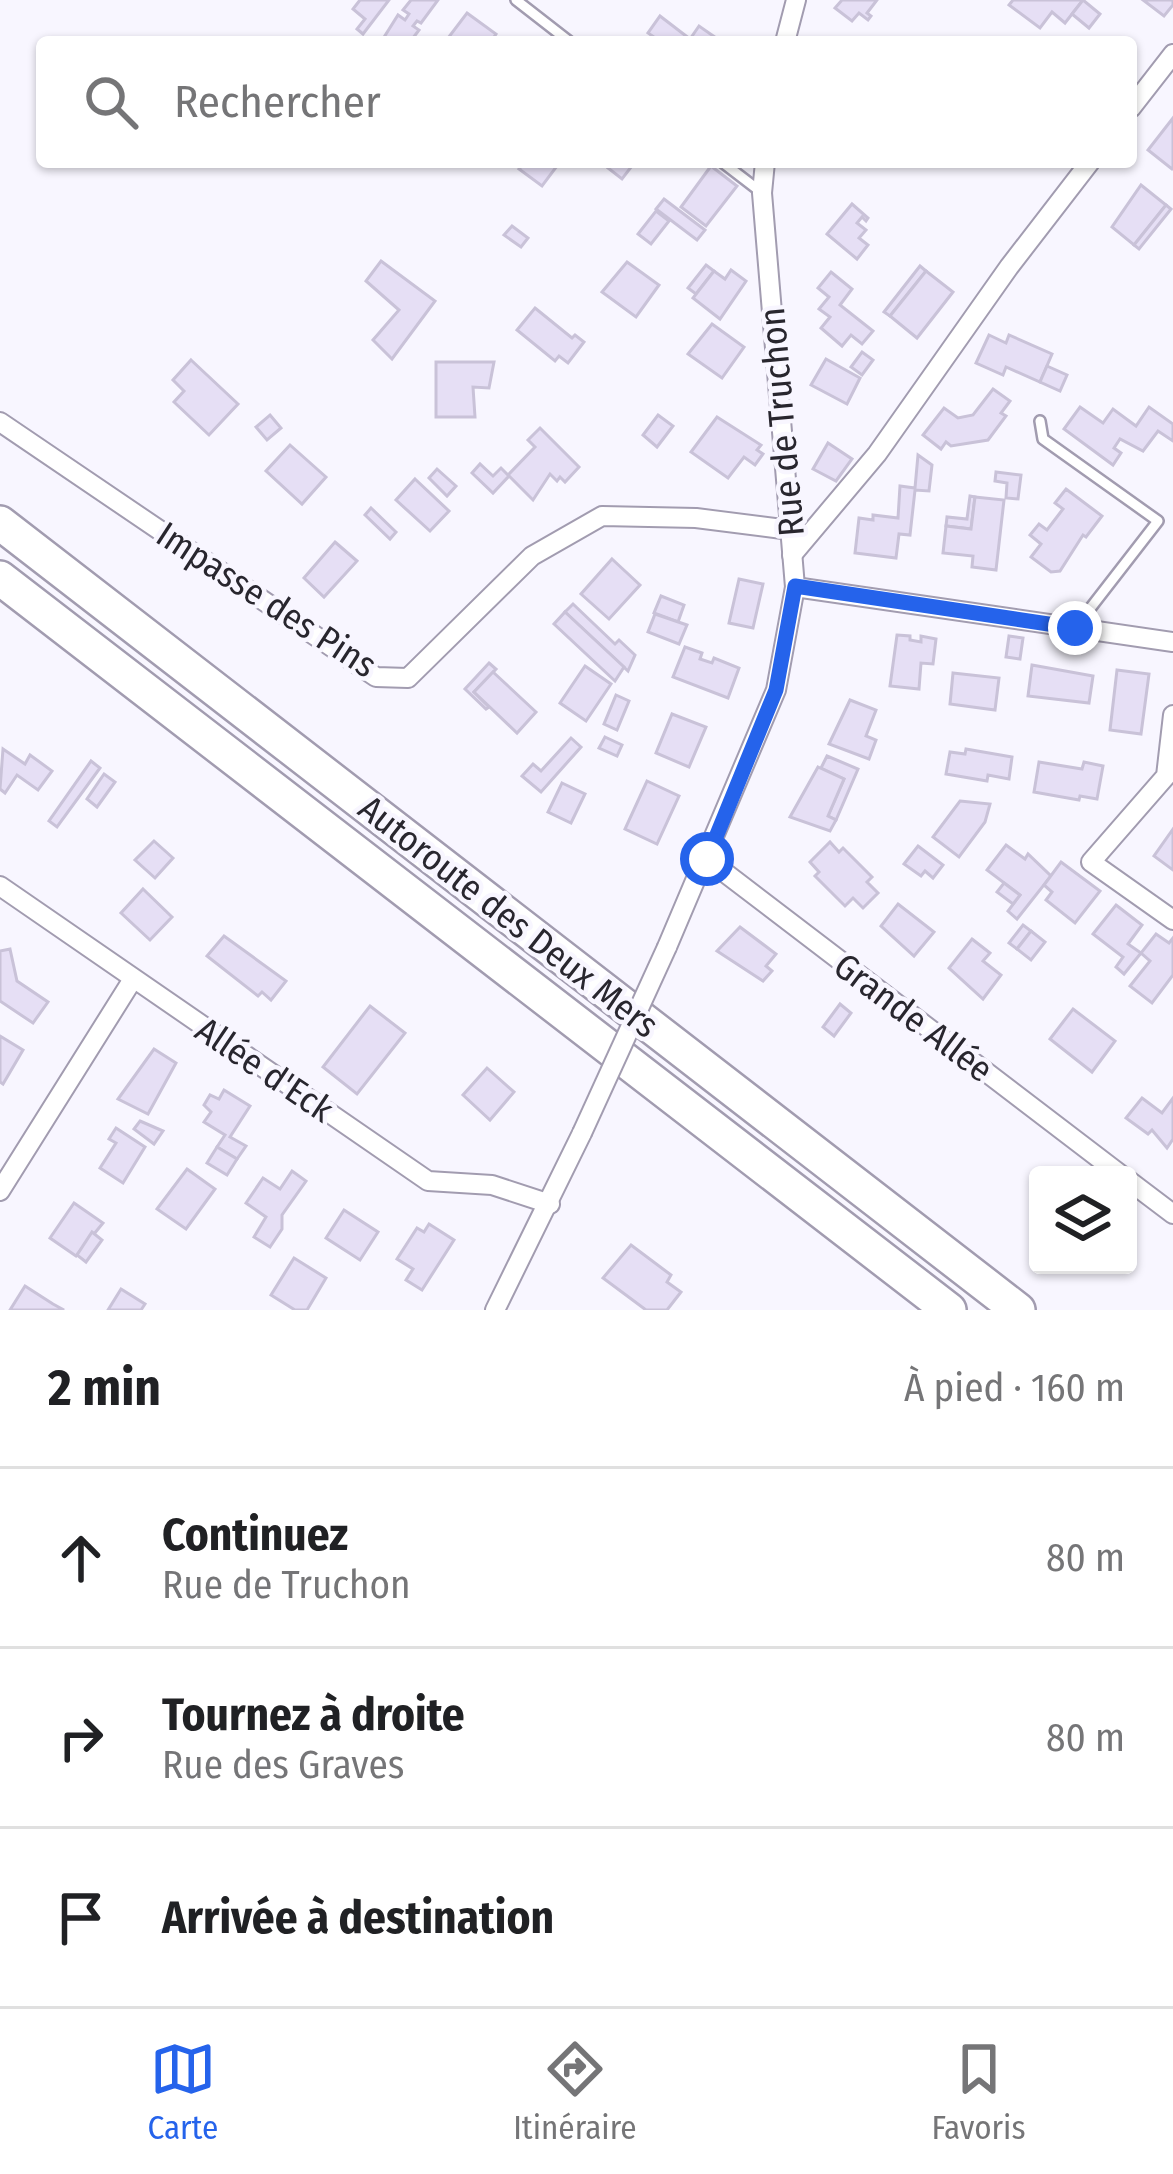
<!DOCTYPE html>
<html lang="fr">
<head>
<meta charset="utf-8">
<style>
  body { margin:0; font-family:"Fira Sans Condensed",sans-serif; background:#f6f6f6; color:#202124 }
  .controls { position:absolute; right:36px; bottom:36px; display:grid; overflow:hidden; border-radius:12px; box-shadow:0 3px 9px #0004 }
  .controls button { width:108px; height:108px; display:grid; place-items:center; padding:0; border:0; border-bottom:3px solid #e0e0e0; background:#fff; color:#202124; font:60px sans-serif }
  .stop { position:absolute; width:36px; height:36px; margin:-27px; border:9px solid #2563eb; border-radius:50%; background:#fff }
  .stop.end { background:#2563eb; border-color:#fff; box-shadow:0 3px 12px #0008 }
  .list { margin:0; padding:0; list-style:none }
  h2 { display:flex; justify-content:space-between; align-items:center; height:156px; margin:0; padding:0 48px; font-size:51px }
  h2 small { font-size:39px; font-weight:400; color:#757577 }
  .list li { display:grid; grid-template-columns:78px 1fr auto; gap:36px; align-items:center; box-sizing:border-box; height:180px; padding:0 48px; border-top:3px solid #e0e0e0 }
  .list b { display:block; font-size:45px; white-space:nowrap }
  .list p { margin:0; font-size:39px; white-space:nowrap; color:#757577 }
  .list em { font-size:39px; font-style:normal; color:#757577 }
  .icon { flex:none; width:66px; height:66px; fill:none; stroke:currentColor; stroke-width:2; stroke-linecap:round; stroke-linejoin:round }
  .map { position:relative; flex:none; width:1173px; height:1310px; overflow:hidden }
  .search { position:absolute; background:#fff; box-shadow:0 3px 9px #0004; left:36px; right:36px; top:36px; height:132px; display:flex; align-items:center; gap:30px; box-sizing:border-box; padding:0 42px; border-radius:12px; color:#757577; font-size:45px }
  .sheet { height:696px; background:#fff }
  nav { display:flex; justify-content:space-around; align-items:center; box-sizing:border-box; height:168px; border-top:3px solid #e0e0e0; background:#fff; font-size:33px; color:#757577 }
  nav a { display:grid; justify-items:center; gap:6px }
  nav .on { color:#2563eb }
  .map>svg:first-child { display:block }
</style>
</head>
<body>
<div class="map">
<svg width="1173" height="1310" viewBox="0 0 1173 1310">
  <rect width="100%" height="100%" fill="#f8f6ff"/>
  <g fill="#e6dff5" stroke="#c9c2d8" stroke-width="3">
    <path d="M360,0H389L363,34L357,29L365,19L353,9Z"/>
    <path d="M411,0H438L421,23L417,21L413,26L419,30L410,42H381L398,15L405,20L409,14L403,10Z"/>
    <path d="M842,0H877L867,13L871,16L868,20L859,13L852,21L835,8Z"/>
    <path d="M1013,0H1083L1065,23L1052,12L1040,28L1009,5Z"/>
    <path d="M1083,0L1100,14L1089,28L1072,14Z"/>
    <path d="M1143,0H1173V5L1164,16Z"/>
    <path d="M467,13L496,34L492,40L495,42H445Z"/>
    <path d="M660,16L690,39L699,26L722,42H661L648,33Z"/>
    <path d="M1173,118V168L1172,169L1148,150Z"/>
    <path d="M525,162H560L542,186L519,169Z"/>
    <path d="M613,162H635L622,179L608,168Z"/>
    <path d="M711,166L737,186L706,226L681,207Z"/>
    <path d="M1141,185L1166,205L1134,245L1112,227Z"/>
    <path d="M664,199L705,230L697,240L656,209Z"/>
    <path d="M852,204L868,218L866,221L862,217L857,223L866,230L859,238L868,245L857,259L827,234Z"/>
    <path d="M1166,205L1171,209L1139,249L1134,245Z"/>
    <path d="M656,211L669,221L651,244L638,234Z"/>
    <path d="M512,226L528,238L521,247L504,235Z"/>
    <path d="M381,261L435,301L392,359L373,340L399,310L366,281Z"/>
    <path d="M627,262L659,285L636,317L602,292Z"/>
    <path d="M706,265L714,271L696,294L688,288Z"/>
    <path d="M920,266L926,271L890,316L884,312Z"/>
    <path d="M731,270L746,281L720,319L693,298L714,271L725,279Z"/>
    <path d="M926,271L953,292L917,338L890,316Z"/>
    <path d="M831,272L852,289L840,305L873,331L862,344L851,335L842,346L821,328L830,317L819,309L829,297L818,288Z"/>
    <path d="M535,308L572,338L575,335L584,342L568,363L559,356L555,361L517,330Z"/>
    <path d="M712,324L744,347L722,378L688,354Z"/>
    <path d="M989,335L1006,343L1009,335L1052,354L1040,382L1006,367L1003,375L976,363Z"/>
    <path d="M862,352L873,360L862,375L851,367Z"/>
    <path d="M826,359L860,378L847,404L811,385Z"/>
    <path d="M191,360L238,404L209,435L174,402L184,391L173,380Z"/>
    <path d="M436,362H494L489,388L473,387L475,417H436Z"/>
    <path d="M1047,366L1067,375L1060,391L1040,382Z"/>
    <path d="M993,389L1010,401L1001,413L1006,416L988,440L951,446L946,442L941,449L923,435L944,408L958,418L973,415Z"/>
    <path d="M1080,407L1103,423L1113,409L1136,426L1149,407L1173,424V441L1158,431L1143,451L1120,439L1114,448L1121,453L1113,465L1064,429Z"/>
    <path d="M270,415L281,428L267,440L256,427Z"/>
    <path d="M658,415L673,426L657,447L643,435Z"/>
    <path d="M717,417L761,445L757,450L763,454L755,465L744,457L728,478L691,452Z"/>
    <path d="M540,428L579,467L565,482L560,477L557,481L550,474L533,500L509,476L493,493L472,473L480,464L493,476L501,468L508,475L535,447L528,440Z"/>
    <path d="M828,443L852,459L836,481L813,469Z"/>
    <path d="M290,445L326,477L302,504L266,471Z"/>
    <path d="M918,455L932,465L929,491L915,490L910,535L899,534L896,558L855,553L859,518L873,520V515L898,518L900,486L915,488Z"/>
    <path d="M437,469L456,486L447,496L429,478Z"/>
    <path d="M996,472L1021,475L1018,499L1006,498L1007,483L995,481Z"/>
    <path d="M415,479L449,511L430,531L396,500Z"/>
    <path d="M1066,489L1102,516L1086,537L1083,535L1060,571L1051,572L1031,557L1041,544L1030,535L1039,524L1047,530L1063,509L1055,503Z"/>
    <path d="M970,496L975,497L971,529L946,526L947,517L967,519Z"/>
    <path d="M975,497L1004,500L996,570L972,567L973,556L943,553L946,526L971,529Z"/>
    <path d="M371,508L396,532L390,539L365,515Z"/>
    <path d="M335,542L357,561L324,597L304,578Z"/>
    <path d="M612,559L640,585L609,619L581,594Z"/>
    <path d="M739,579L763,584L753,628L729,623Z"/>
    <path d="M661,596L684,605L678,622L654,613Z"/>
    <path d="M573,604L615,644L619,640L635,655L628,671L565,612Z"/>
    <path d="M565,612L624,667L615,681L554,624Z"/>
    <path d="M655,614L687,625L679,644L648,632Z"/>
    <path d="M897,635L910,636V640L921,642V636L936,639L933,664L921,663L919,689L890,686Z"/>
    <path d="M1009,636L1023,638L1020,659L1006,657Z"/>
    <path d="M685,647L702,653L700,659L712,663L714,658L739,668L728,698L673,677Z"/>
    <path d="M489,663L496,669L474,692L489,707L486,709L465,689Z"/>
    <path d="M1032,665L1093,676L1089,703L1028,696Z"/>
    <path d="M585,666L611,684L586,721L560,703Z"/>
    <path d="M1117,670L1149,674L1141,734L1110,730Z"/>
    <path d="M493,672L536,712L517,733L474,692Z"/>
    <path d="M953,673L999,678L995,710L950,704Z"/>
    <path d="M616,695L629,701L617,730L604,724Z"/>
    <path d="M850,700L876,710L866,736L876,740L869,759L829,744Z"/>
    <path d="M672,714L706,727L689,767L656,753Z"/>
    <path d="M605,737L622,745L617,756L599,748Z"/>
    <path d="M571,738L581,747L541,792L522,776L533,764L541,771Z"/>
    <path d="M3,749L25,764L30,755L52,771L38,790L17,775L5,793L0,789Z"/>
    <path d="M966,749L1012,757L1009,779L988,775L987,781L946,774L950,752L965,754Z"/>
    <path d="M827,756L858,769L836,820L828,816L844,779L821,768Z"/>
    <path d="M91,761L100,768L57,827L49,821Z"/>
    <path d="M1039,762L1082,769L1084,762L1103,766L1097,799L1080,796L1079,800L1034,792Z"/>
    <path d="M818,767L844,779L828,816L836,820L830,831L790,817Z"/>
    <path d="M104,774L115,782L97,807L87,799Z"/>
    <path d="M647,781L679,796L657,844L625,829Z"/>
    <path d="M562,783L585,794L571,823L548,812Z"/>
    <path d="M960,801L990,804L985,822L959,857L933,837Z"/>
    <path d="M1173,829V870L1154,856Z"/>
    <path d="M154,841L173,858L155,878L135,860Z"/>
    <path d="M830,842L839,852L843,848L872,877L867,882L878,893L863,908L853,898L845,906L815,876L819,872L810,862Z"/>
    <path d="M1006,845L1025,859L1028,854L1051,876L1017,919L1008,911L1020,895L987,870Z"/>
    <path d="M918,846L943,865L933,878L925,871L921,876L904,864Z"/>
    <path d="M1061,862L1100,891L1075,923L1046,900L1052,892L1044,885Z"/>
    <path d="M1004,883L1020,895L1013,904L997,892Z"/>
    <path d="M143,889L172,917L150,940L121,913Z"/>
    <path d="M898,904L934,932L914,956L881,926Z"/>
    <path d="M1116,905L1142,925L1128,944L1141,953L1124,974L1116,967L1123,957L1093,934Z"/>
    <path d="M1023,925L1031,931L1017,949L1009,943Z"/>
    <path d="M740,927L776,954L766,966L772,971L763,981L717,951Z"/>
    <path d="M1031,931L1045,942L1031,960L1017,949Z"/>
    <path d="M1156,934L1169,943L1173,938V975L1152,1003L1130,986L1150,961L1141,953Z"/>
    <path d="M224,936L286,981L271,1000L262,992L258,996L207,956Z"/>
    <path d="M972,939L990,953L983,961L1001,975L983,999L949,968Z"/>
    <path d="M10,949L17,981L48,1002L33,1023L0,1001V951Z"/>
    <path d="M840,1004L851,1013L834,1036L823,1027Z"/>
    <path d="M370,1006L405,1033L357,1094L323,1067Z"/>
    <path d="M1073,1009L1115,1041L1092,1072L1050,1039Z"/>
    <path d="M0,1036L23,1050L3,1084L0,1082Z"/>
    <path d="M154,1049L176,1063L148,1114L118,1099Z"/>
    <path d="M487,1068L514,1092L490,1120L463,1095Z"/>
    <path d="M224,1090L250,1106L230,1137L246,1146L237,1159L217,1147L225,1135L204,1122L211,1112L204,1105L210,1095L219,1099Z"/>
    <path d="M1142,1098L1162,1113L1173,1098V1139L1167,1148L1152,1130L1148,1134L1126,1118Z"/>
    <path d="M140,1121L163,1131L154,1144L134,1129Z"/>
    <path d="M116,1128L145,1147L123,1183L100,1168L116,1143L109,1139Z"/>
    <path d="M217,1147L237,1159L227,1175L207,1163Z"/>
    <path d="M187,1169L215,1189L186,1229L157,1209Z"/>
    <path d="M292,1171L306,1181L282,1215V1229L270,1247L254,1237L266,1217L246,1203L263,1178L280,1189Z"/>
    <path d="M74,1203L103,1223L76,1256L50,1238Z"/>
    <path d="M344,1210L378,1232L360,1260L326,1238Z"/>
    <path d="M429,1224L454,1240L422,1290L406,1280L413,1269L397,1259L417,1228L424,1232Z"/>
    <path d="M92,1232L102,1240L86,1262L77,1255Z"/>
    <path d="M631,1245L671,1275L667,1282L681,1292L667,1310H646L603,1278Z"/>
    <path d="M294,1258L326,1278L307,1310H295L271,1295Z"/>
    <path d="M25,1286L53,1304L64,1310H10Z"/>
    <path d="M121,1289L145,1304L141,1310H108Z"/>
  </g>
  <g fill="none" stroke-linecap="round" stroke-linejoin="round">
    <g stroke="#a29cb0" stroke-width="14">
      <g id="lane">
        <path d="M516,0L570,42"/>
        <path d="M722,162L761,192"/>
        <path d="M1040,421L1043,439L1158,521L1075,628"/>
      </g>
    </g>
    <g stroke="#a29cb0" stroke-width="22">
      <g id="street">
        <path d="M785,42L796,0"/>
        <path d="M1131,108L1173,54"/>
        <path d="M0,422L376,677L408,678L532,556L602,516L696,518L790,530"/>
        <path d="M792,555L877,454L1009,267L1090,162"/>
        <path d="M795,587L1173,642"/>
        <path d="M1173,715L1166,776L1091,862L1173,920"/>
        <path d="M707,859L1121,1175"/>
        <path d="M0,886L428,1181L492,1185L550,1204"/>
        <path d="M667,947L776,690L795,587L762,193L765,162"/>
        <path d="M1128,1180L1173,1214"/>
        <path d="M0,1191L133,979"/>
        <path d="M495,1310L582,1133"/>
      </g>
    </g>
    <g stroke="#a29cb0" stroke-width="38">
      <g id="highway">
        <path d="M0,523L1018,1310"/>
        <path d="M0,578L949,1310"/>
      </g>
    </g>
    <use href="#lane" stroke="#fff" stroke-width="9"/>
    <use href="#street" stroke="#fff" stroke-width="18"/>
    <use href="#highway" stroke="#fff" stroke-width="33"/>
    <g stroke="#a29cb0" stroke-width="22" stroke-linecap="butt">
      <path id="street-bridge" d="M582,1133L667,947"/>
    </g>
    <use href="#street-bridge" stroke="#fff" stroke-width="18"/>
  </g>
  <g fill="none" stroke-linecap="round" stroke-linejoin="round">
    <path stroke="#2563eb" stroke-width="15" d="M707,859L776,690L795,586L1075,628"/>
  </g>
  <g text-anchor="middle" stroke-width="9" stroke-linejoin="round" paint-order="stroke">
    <g font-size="36" fill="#28262e" stroke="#f8f6ff">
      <text transform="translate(781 422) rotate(-95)" y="13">Rue de Truchon</text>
      <text transform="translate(267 599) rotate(33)" y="13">Impasse des Pins</text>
      <text transform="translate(509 916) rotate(38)" y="13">Autoroute des Deux Mers</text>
      <text transform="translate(914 1017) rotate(37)" y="13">Grande Allée</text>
      <text transform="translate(265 1069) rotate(34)" y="13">Allée d'Eck</text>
    </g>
  </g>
</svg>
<div class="controls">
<button><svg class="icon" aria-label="layers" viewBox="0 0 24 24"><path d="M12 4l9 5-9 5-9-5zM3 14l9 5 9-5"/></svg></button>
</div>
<div class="stop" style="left:707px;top:859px"></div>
<div class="stop end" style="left:1075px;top:628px"></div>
<div class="search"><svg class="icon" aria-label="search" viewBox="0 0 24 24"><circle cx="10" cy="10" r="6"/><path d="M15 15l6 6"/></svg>Rechercher</div>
</div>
<section class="sheet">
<h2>2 min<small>À pied · 160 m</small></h2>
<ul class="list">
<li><svg class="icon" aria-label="ahead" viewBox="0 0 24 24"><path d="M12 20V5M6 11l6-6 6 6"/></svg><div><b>Continuez</b><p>Rue de Truchon</p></div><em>80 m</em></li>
<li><svg class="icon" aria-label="right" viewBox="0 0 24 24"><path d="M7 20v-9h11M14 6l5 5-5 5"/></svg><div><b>Tournez à droite</b><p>Rue des Graves</p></div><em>80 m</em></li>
<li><svg class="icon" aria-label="arrive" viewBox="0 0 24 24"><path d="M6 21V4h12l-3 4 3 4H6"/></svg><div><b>Arrivée à destination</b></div></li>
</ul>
</section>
<nav>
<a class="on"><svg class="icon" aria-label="map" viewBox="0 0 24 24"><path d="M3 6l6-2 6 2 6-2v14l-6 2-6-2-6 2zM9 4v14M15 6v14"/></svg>Carte</a>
<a><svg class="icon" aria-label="directions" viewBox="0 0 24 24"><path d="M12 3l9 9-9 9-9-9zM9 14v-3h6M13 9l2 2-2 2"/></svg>Itinéraire</a>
<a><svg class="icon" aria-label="saved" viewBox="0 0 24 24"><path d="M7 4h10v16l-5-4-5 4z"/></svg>Favoris</a>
</nav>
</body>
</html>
